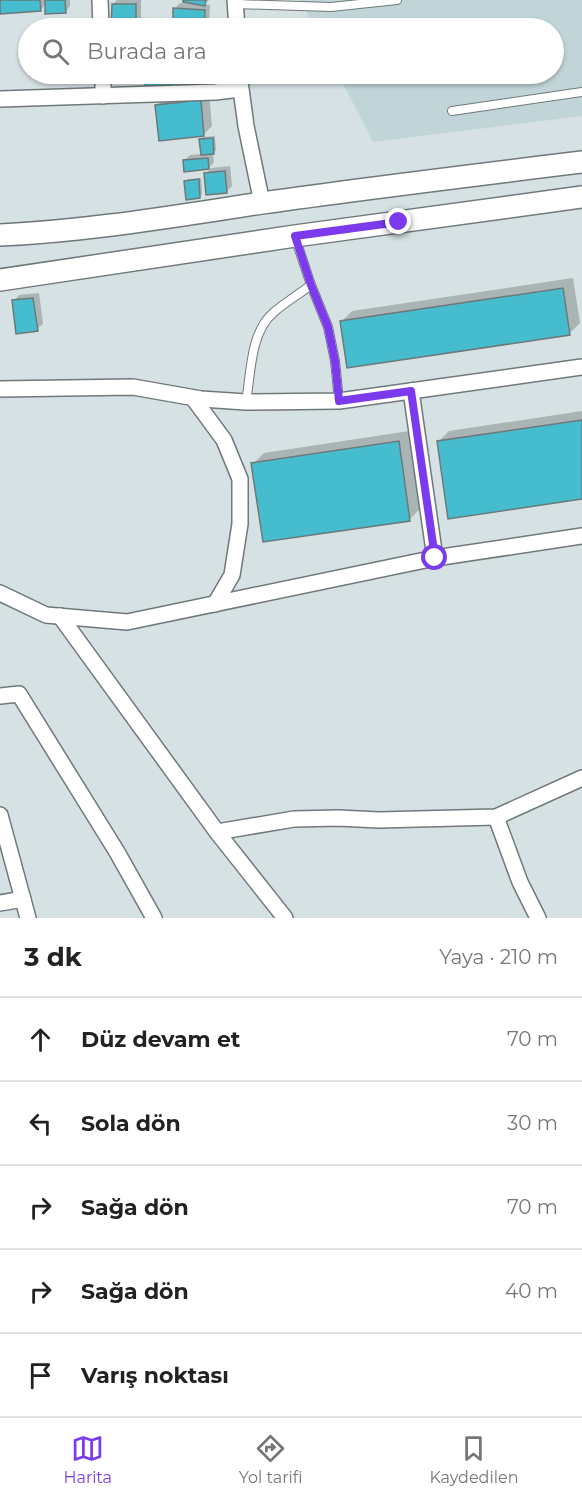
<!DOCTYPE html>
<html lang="tr">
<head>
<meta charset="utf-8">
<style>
  body { margin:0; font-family:Montserrat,sans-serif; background:#f6f6f6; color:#222 }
  .stop { position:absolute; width:18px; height:18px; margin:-14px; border:4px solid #7c3aed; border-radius:50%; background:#fff }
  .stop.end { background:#7c3aed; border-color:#fff; box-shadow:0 2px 6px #0008 }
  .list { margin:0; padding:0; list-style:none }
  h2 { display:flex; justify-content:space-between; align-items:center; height:78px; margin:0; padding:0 24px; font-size:26px }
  h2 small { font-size:20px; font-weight:400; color:#767676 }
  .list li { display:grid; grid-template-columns:39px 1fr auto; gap:18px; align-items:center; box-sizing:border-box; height:84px; padding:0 24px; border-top:2px solid #e0e0e0 }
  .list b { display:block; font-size:22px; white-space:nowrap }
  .list em { font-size:20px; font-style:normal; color:#767676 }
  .icon { flex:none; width:33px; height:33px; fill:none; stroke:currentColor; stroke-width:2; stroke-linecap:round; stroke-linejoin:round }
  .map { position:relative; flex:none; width:582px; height:918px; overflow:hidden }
  .search { position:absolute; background:#fff; box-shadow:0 2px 4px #0004; left:18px; right:18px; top:18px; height:66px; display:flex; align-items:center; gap:15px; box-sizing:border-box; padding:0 21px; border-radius:33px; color:#767676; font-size:22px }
  .sheet { height:498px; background:#fff }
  nav { display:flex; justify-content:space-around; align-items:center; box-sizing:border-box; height:84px; border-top:2px solid #e0e0e0; background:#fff; font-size:16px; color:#767676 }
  nav a { display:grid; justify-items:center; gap:3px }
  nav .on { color:#7c3aed }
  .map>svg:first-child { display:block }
</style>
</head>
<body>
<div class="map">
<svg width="582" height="918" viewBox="0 0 582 918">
  <rect width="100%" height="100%" fill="#d5e1e3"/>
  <path fill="#c1d5d8" d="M300,0H582V116L373,142L338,74H554V28H315Z"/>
  <g fill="#0003">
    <path d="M0,0H70V6L65,12L46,4L40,10L0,13Z"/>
    <path d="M117,0H141V20L135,25L145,26V28H114L117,25L113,4Z"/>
    <path d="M185,0H209L204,4L210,5L209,24L205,28H174L175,9L180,3L191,4V2Z"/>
    <path d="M147,74H198V83L193,89L147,90Z"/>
    <path d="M209,93L212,126L204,134L156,106L165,98Z"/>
    <path d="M215,136L216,150L213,153L214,162L209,168L184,161L190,155L202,154L201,140L203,137Z"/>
    <path d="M230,166L232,186L227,191L206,174L211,168Z"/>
    <path d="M201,178L202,194L200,197L185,182L188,179Z"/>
    <path d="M573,278L580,323L569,334L341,322L352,311Z"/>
    <path d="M39,293L43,324L37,329L14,301L19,295Z"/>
    <path d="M582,411V497L438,442L449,431Z"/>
    <path d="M409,431L421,508L410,519L253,464L264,453Z"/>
  </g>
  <g fill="#45bdcf" stroke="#6d7879" stroke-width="1.5">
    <path d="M0,0H40L41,11L0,14Z"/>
    <path d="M45,0H65L66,13L45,14Z"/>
    <path d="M183,0H206L205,6L183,2Z"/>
    <path d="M112,4H136V27H111Z"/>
    <path d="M173,8L205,10L204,28H173Z"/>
    <path d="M145,74H193V90L145,91Z"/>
    <path d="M201,100L204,136L159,141L155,105Z"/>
    <path d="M213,138L214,154L201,155L199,139Z"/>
    <path d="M208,158L209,169L184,172L183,160Z"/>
    <path d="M225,171L227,193L206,195L204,173Z"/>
    <path d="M199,179L200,198L186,200L184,181Z"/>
    <path d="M563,288L570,335L347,368L340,321Z"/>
    <path d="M33,298L38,331L16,334L12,300Z"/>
    <path d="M582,420V499L448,519L437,441Z"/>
    <path d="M399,441L410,521L263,542L251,463Z"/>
  </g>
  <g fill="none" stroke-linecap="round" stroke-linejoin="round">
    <g stroke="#6f797b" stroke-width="10">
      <g id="lane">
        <path d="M236,4L331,7L397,0"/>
        <path d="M452,111L582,92"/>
        <path d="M295,237L311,285L328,327L335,361L339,401"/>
        <path d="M246,402C251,374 250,333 273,313C284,303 298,295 311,285"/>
      </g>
    </g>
    <g stroke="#6f797b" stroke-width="18">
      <g id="street">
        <path d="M100,0L101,28"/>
        <path d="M235,0L237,28"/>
        <path d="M103,74V96"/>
        <path d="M239,74L246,126L262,203"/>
        <path d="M0,99L215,92L240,89"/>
        <path d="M0,389L133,387L201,399L246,402L339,401L582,367"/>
        <path d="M411,391L435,558L582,536"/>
        <path d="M193,398L224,440L240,479V524L232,575L215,604"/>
        <path d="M0,593L46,615L127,622L435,558"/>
        <path d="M60,616L217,832L285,918"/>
        <path d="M0,696L19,694L117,852L154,918"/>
        <path d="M0,815L28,918"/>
        <path d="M496,817L520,882L538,918"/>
        <path d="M217,832L294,819L338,818L379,820L496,817L582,778"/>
        <path d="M0,903L23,899"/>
      </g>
    </g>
    <g stroke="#6f797b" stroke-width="24">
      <g id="secondary">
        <path d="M0,235C88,231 175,216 262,203C368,188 475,175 582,162"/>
        <path d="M0,280L295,236L582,197"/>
      </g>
    </g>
    <use href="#lane" stroke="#fff" stroke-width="8"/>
    <use href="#street" stroke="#fff" stroke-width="15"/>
    <use href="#secondary" stroke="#fff" stroke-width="21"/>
  </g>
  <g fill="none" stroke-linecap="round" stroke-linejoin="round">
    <path stroke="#7c3aed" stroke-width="8" d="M399,222L295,236L311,285L328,327L335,361L339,401L411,391L435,558"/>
  </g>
</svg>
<div class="stop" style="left:435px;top:558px"></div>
<div class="stop end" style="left:399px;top:222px"></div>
<div class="search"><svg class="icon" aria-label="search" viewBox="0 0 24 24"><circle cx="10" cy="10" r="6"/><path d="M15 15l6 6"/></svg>Burada ara</div>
</div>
<section class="sheet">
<h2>3 dk<small>Yaya · 210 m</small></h2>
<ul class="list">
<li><svg class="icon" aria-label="ahead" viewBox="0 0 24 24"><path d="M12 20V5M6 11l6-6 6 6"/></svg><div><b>Düz devam et</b></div><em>70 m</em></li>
<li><svg class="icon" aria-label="left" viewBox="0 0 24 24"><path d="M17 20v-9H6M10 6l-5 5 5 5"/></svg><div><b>Sola dön</b></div><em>30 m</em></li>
<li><svg class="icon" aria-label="right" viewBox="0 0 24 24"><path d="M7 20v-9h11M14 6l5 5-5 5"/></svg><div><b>Sağa dön</b></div><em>70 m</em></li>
<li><svg class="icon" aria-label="right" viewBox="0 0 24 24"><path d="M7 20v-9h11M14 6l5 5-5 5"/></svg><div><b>Sağa dön</b></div><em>40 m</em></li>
<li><svg class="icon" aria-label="arrive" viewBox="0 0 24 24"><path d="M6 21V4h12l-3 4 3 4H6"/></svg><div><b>Varış noktası</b></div></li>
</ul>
</section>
<nav>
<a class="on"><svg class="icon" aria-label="map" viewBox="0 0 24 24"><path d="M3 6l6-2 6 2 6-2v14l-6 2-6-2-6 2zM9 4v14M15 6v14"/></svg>Harita</a>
<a><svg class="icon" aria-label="directions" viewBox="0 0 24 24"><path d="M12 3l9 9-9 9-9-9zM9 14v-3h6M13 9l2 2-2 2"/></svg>Yol tarifi</a>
<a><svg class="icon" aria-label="saved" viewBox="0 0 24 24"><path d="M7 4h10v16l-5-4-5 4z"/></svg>Kaydedilen</a>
</nav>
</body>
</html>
